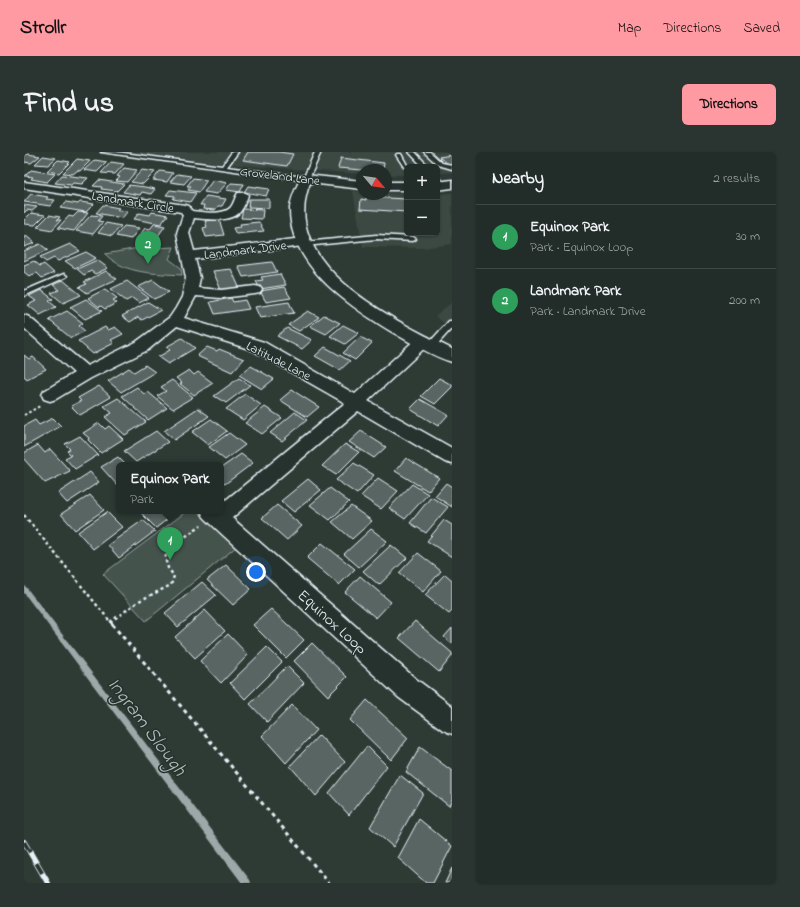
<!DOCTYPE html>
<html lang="en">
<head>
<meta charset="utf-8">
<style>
  body { margin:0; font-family:"Indie Flower",sans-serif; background:#2a3430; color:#f1f3f6 }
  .controls { position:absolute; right:12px; top:12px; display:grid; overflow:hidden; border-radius:6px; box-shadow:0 1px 3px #0004 }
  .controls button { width:36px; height:36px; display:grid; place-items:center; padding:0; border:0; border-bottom:1px solid #3f4845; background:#222c28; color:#f1f3f6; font:20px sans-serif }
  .compass { position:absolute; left:332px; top:12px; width:36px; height:36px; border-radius:50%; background:#222c28; box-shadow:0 1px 3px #0004; rotate:119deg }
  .you { position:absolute; left:232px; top:420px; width:14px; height:14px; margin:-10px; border:3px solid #fff; border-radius:50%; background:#1a73e8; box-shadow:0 0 0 6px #1a73e833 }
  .badge { display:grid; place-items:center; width:26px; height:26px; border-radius:50%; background:#ff9aa2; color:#fff; font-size:13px; font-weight:700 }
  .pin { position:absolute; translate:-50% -33px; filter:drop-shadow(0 1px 2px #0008) }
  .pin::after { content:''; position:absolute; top:21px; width:14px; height:12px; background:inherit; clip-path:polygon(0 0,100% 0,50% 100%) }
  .popup { position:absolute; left:92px; top:310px; width:108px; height:52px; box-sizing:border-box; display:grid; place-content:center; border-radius:6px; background:#222c28; filter:drop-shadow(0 1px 3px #0005); font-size:13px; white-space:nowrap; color:#a2a7a8 }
  .popup b { font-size:15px; color:#f1f3f6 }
  .popup::after { content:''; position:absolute; left:50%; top:100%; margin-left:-8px; border:8px solid transparent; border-top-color:#222c28 }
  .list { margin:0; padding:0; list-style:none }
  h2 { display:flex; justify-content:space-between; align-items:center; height:52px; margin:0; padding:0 16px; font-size:17px }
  h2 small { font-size:13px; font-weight:400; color:#a2a7a8 }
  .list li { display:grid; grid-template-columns:26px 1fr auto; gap:12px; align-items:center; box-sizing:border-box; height:64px; padding:0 16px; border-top:1px solid #3f4845 }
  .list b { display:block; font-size:15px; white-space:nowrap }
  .list p { margin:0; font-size:13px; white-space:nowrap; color:#a2a7a8 }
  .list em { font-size:13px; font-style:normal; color:#a2a7a8 }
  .map { position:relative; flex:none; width:428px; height:731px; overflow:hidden; border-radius:6px }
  header { display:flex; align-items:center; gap:24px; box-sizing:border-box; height:56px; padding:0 20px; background:#ff9aa2; color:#111 }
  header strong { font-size:19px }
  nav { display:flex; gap:22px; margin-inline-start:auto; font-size:14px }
  .intro { display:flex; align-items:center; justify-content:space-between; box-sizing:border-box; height:96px; padding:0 24px }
  h1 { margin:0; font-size:28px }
  .button { padding:10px 18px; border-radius:6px; background:#ff9aa2; color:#111; font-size:14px; font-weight:700 }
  main { display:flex; gap:24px; padding:0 24px }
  aside { flex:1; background:#222c28; border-radius:6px; box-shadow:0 1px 3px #0004 }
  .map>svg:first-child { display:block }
</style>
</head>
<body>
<header>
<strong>Strollr</strong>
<nav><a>Map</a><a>Directions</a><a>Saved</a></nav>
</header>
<div class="intro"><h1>Find us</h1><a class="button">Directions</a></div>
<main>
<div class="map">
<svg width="428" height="731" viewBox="0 0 428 731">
  <rect width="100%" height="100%" fill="#2e3b35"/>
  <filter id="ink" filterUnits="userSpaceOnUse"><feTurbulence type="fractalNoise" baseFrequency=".025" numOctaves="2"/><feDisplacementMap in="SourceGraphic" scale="8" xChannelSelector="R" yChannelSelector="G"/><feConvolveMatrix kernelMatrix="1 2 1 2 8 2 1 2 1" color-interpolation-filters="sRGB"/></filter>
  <g filter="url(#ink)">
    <g fill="#3b4843">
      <path d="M103,0H428V20L413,22V15H383V23H362V18H338V22L189,11Z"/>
      <path d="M329,39H338V42H362V41L383,42V81H413V42L428,41V92L399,96L339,95Z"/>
      <path d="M428,150V177L411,164Z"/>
    </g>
    <g fill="#45524e" stroke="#96a2a3">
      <path d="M150,95L145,107L157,116L158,123C131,121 102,123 81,102L109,97Z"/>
      <path d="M163,359H173L212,395L122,469L79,422Z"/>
    </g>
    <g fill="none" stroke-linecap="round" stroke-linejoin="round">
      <path fill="#9da8a9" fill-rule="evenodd" d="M0,434L2,435L226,728L227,731H218L0,441Z"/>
    </g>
    <g fill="#596563" stroke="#e8f1f8">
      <path d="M224,0H255L269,2L263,14L219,8Z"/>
      <path d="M3,2L16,4L7,11L0,10V4Z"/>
      <path d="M428,3V12H424L415,5Z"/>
      <path d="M19,4L32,6L24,13L11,12Z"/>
      <path d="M317,6L360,11L359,18H338L314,16Z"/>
      <path d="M53,7L66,9L56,19L54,18L49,22L39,21Z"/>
      <path d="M34,8L46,10L35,21L23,19Z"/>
      <path d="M71,8L83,10L73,20L60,18Z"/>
      <path d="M87,10L100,12L91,22L77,21Z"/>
      <path d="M100,16L113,18L103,30L92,29L96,25L93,24Z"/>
      <path d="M7,18L31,22L23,30L7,27L9,25L1,24Z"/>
      <path d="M118,18L131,20L119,32L107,30Z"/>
      <path d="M136,19L149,21L143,30L129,28Z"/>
      <path d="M153,22L167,24L160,32L146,30Z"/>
      <path d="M38,23L64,26L58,32L49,31L47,33L31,31Z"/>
      <path d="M169,26L183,28L175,40L164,38L167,34H163Z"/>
      <path d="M75,28L100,32L93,39L77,37L78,35L69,34Z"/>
      <path d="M189,28L203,31L193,42L180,40Z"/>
      <path d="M207,31L220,32L216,40L202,38Z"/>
      <path d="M105,33L121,35L131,37L127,42L118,40L116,43L99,40Z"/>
      <path d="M224,34L245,37L242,44L220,40Z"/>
      <path d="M146,38L172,41L166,50L149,47L151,44L142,43Z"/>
      <path d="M7,42L24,45L22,47L31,48L26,54L0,50Z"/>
      <path d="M182,44L202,47L198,54H194L191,58L179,57L180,53H176Z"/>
      <path d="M342,45L383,47V60L336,57L337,47L342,48Z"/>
      <path d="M225,47H245V56L224,55Z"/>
      <path d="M42,50L54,52L56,50L70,52L62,60L36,56Z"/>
      <path d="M0,53L13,55L8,59L3,58L0,61Z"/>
      <path d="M79,53L95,56L93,58L104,59L98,66L72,61Z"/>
      <path d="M219,57L239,58L238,67L217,66Z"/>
      <path d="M54,60L64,61L50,79L34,76L45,64L49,65Z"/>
      <path d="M128,60L144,63L137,72L110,67L115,61L126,63Z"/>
      <path d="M7,61L21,63L11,73L0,72V68Z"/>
      <path d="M25,63L36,65L33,68H37L28,78L13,75Z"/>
      <path d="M67,63L78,64L74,69L79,70L69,82L52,79Z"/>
      <path d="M195,67L200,83L182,85L179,76L183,75L181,69Z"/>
      <path d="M235,70L240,79L212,82L209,76L217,75L216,72Z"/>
      <path d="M82,71L97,74L88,84L74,81Z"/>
      <path d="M130,72L141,74L129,91L112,89L121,76L126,77Z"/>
      <path d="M100,74L115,76L107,87L92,84Z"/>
      <path d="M2,84L11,91L0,95V85Z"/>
      <path d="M16,92L24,98L0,109V99Z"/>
      <path d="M46,92L56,99L34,109L30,106L22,110L16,105Z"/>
      <path d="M62,100L72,106L51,116L41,109Z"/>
      <path d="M73,108L84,116L71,122L67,119L60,123L53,117Z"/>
      <path d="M10,109L16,114L20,112L30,121L18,126L13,121L5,124L0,120V113Z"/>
      <path d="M248,110L253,120L219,125L214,114Z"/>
      <path d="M207,117L215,135L197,138L189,119Z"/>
      <path d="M82,119L93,127L63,141L55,135L63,132L60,130Z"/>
      <path d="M256,122L262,133L236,137L232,129L239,128L237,125Z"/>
      <path d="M39,128L57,143L39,151L27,141L35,138L29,133Z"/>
      <path d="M129,128L145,140L130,147L114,135Z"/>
      <path d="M103,129L125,146L115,151L108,146L102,149L87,137Z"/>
      <path d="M260,135L267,146L242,150L236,139Z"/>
      <path d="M81,137L93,146L89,148L93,151L81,157L77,154L75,155L64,146Z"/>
      <path d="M17,138L29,147L25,149L32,155L16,163L4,153L12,149L5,144Z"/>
      <path d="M207,146L209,150L221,148L225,157L191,162L186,150Z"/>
      <path d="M62,147L78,159L61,167L46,155Z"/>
      <path d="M124,150L137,158L118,168L114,165L106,170L98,164Z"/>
      <path d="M265,150L270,161L236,166L231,155Z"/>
      <path d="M43,159L59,171L55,174L61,179L47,186L25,168Z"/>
      <path d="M284,159L295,165L275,179L264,173Z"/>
      <path d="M300,163L316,171L302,182L286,174Z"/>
      <path d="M319,173L335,181L321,192L306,184Z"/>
      <path d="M81,175L84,178L91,175L99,182L87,188L90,191L69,202L54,189Z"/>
      <path d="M263,176L288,188L278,197L253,184Z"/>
      <path d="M336,185L348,191L331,208L319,201Z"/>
      <path d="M158,186L171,196L144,212L134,205L146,198L142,195Z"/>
      <path d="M183,195L193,199L195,197L220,207L208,220L173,204Z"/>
      <path d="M301,195L326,209L316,218L291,204Z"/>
      <path d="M0,203L5,207L9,205L22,217L3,227L0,224Z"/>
      <path d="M121,213L131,220L97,240L84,229L105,216L110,220Z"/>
      <path d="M227,214L250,227L238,237L215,223Z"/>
      <path d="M165,218L170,223L174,220L189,231L170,243L156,232L158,231L152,226Z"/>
      <path d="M215,226L226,233L202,251L190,244Z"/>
      <path d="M415,226L428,233V235L411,252L397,244Z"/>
      <path d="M148,228L169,245L149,257L133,244L142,239L137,235Z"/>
      <path d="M75,234L87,245L56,263L47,254L57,249L54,246Z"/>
      <path d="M113,235L120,242L124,240L143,256L124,268L98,244Z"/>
      <path d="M268,238L295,255L283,265L256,248Z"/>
      <path d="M221,242L237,253L219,268L202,257Z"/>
      <path d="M94,246L122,270L101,283L81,265L88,261L80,254Z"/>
      <path d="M396,247L424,263L414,274L386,257Z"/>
      <path d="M241,255L258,266L238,282L221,271Z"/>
      <path d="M174,256L185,264L150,288L140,279Z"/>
      <path d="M271,260L283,268L258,289L246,281Z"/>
      <path d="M29,266L37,274L0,295V274L11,268L15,273Z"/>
      <path d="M187,267L203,279L184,293L168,280Z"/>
      <path d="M75,271L81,277L85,274L99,287L77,301L64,288L65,286L59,281Z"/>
      <path d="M132,279L144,290L112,310L100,299Z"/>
      <path d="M337,279L362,295L350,306L325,290Z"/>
      <path d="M205,281L221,293L201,308L185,295Z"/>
      <path d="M56,284L74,303L51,317L41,306L47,303L43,299L46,297L41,292Z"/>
      <path d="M321,292L335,300L312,323L298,314Z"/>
      <path d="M14,293L21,301L26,297L46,319L21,331L0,307V301Z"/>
      <path d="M217,302L229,311L201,332L197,329V316Z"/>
      <path d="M94,305L102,313H95V335L77,315Z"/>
      <path d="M382,306L415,326L404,339L371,319Z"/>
      <path d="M330,311L350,323L333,342L312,328Z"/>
      <path d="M66,320L75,330L43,351L34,341Z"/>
      <path d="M354,326L374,339L357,357L337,344Z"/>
      <path d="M284,327L297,338L270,360L257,349Z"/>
      <path d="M422,331L428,335V355L411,344Z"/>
      <path d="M388,332L404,342L381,367L365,356Z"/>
      <path d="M306,336L325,350L306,368L286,353Z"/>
      <path d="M66,343L80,358L51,378L37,362Z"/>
      <path d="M407,345L424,355L402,381L386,371Z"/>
      <path d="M253,353L278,374L263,388L238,366Z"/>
      <path d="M327,354L348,369L328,387L308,370Z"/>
      <path d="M115,359H147L150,362L132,376Z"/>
      <path d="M83,360L98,375L69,397L54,380Z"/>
      <path d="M119,368L131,379L95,406L84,393Z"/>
      <path d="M420,368L428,373V405L403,389Z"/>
      <path d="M347,377L363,389L335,415L320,402Z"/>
      <path d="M298,391L331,417L315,433L283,406Z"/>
      <path d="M367,393L383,406L355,433L339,419Z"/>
      <path d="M394,401L417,419L399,440L375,421Z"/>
      <path d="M202,413L227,437L209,453L183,428Z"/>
      <path d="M421,422L428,428V459L425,462L401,443Z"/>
      <path d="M336,424L367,450L352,466L321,440Z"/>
      <path d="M178,430L192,443L154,475L141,461Z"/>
      <path d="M247,457L280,488L262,506L229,473Z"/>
      <path d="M181,458L201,479L171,506L151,485Z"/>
      <path d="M391,469L428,501V504L415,520L375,486Z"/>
      <path d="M428,476V492L420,485Z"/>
      <path d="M204,482L224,503L197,531L176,509Z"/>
      <path d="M288,491L323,525L304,544L270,509Z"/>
      <path d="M243,495L258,510L221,547L206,531Z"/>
      <path d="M263,514L280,531L243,570L226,552Z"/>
      <path d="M343,548L384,586L367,608L326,568Z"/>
      <path d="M268,553L292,578L262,611L238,584Z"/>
      <path d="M295,583L321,610L292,644L266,614Z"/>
      <path d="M343,594L363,614L325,663L305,641Z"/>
      <path d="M396,595L428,619V647L425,654L382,620Z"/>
      <path d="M376,623L399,641L369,695L346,675Z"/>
      <path d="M395,667L428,694L409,731H402L374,706Z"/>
      <path d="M428,716V731H421Z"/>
    </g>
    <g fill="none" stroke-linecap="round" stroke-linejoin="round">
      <g stroke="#e8f1f8" stroke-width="3">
        <g id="service">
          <path d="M77,0H92L198,14L208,0H214L203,15L280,25L291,0H297L285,27L282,29Z"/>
          <path d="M385,0H391L405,15H399Z"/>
          <path d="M400,0H406L418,11L428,13V17L414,13Z"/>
          <path d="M373,2H377L384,15H380L372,3Z"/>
          <path d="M413,24L422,32V34H418L413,29Z"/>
          <path d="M352,83L389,85L392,87L389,89L352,87L281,94L278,92L281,90Z"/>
          <path d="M40,122L43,124L42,125L0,144V139Z"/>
          <path d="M425,169H428V176L410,196H404V192Z"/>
        </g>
      </g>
      <g stroke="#e8f1f8" stroke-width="3">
        <path id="minor" d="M0,30L161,53L165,54L168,59C178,60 200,64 207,55C210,51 211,45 214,41H222L224,43C222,49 220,55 216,60C206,71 183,67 170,66L165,81L170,99L279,86L284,87L285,90L284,93L279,94L171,107L176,126L174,136L197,138L231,134L236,135L238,138L236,141L231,142L197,146L172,144L160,166L240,190L331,242L394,185L399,184L404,185L407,189L404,193L344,249L428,296V312L421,310L334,259L208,366L392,527L428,554V582L419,578L374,545L187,372L180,365L177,359H197V352L321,251L228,198L153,174L124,198L67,226L32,247L26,249L20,247L18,243L20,239L50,221L0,176V163L5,165L63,214L112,190L146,165L152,156L158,145L162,126L153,81L159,63L157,60L0,36Z"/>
      </g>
      <g stroke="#e8f1f8" stroke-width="3">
        <g id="secondary">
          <path d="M282,23L338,29V37L286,31C253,113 370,168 428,197V210C407,204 386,190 368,180C324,153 265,114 266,56C267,46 272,36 276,27L278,24Z"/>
          <path d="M428,28V36L413,38V30Z"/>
          <rect x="362" y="30" width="21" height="8"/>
        </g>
      </g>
      <path stroke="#e8f1f8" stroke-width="2" stroke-dasharray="2.5 2.5" stroke-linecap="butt" d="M0,263L16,254"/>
      <g stroke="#e8f1f8" stroke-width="2.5" stroke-dasharray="3 3" stroke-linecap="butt">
        <path d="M0,363L89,473"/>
        <path d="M86,470L115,449L147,433L150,424L144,416L141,406L145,397L177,373"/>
      </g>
      <path stroke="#e8f1f8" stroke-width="3" stroke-dasharray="4 4" stroke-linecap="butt" d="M88,472L305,731"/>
      <use href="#service" fill="#26332d" fill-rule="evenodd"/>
      <use href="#minor" fill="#26332d" fill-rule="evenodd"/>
      <use href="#secondary" fill="#26332d" fill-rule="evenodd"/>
      <g stroke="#e8f1f8" stroke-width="5.5">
        <path id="rail" d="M0,690L24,731"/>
      </g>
      <use href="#rail" stroke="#26332d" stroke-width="4" stroke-dasharray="12" stroke-linecap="butt"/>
    </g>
  </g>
  <g text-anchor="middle" stroke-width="3" stroke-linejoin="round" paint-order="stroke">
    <g font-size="13" fill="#e8f1f8" stroke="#26332d">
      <text transform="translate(256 23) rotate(7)" y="5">Groveland Lane</text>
      <text transform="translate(109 49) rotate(9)" y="5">Landmark Circle</text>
      <text transform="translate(221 97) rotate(-7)" y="5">Landmark Drive</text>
      <text transform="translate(255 208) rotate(27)" y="5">Latitude Lane</text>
    </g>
    <g font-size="16" fill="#e8f1f8" stroke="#26332d">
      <text transform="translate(309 469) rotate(42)" y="6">Equinox Loop</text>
    </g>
    <g font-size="20" font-style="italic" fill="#b0babd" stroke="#26332d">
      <text transform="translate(124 574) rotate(53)" y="7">Ingram Slough</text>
    </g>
  </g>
</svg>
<div class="controls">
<button>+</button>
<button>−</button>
</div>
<svg class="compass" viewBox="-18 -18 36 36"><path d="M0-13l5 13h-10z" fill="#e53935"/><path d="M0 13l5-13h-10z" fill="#a2a7a8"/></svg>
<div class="you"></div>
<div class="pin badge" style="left:146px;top:408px;background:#2e9e5b">1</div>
<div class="popup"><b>Equinox Park</b>Park</div>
<div class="pin badge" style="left:124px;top:112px;background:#2e9e5b">2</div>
</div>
<aside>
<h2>Nearby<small>2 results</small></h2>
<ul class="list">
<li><span class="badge" style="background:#2e9e5b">1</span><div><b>Equinox Park</b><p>Park · Equinox Loop</p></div><em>30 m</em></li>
<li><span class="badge" style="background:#2e9e5b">2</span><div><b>Landmark Park</b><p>Park · Landmark Drive</p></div><em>200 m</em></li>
</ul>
</aside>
</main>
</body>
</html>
